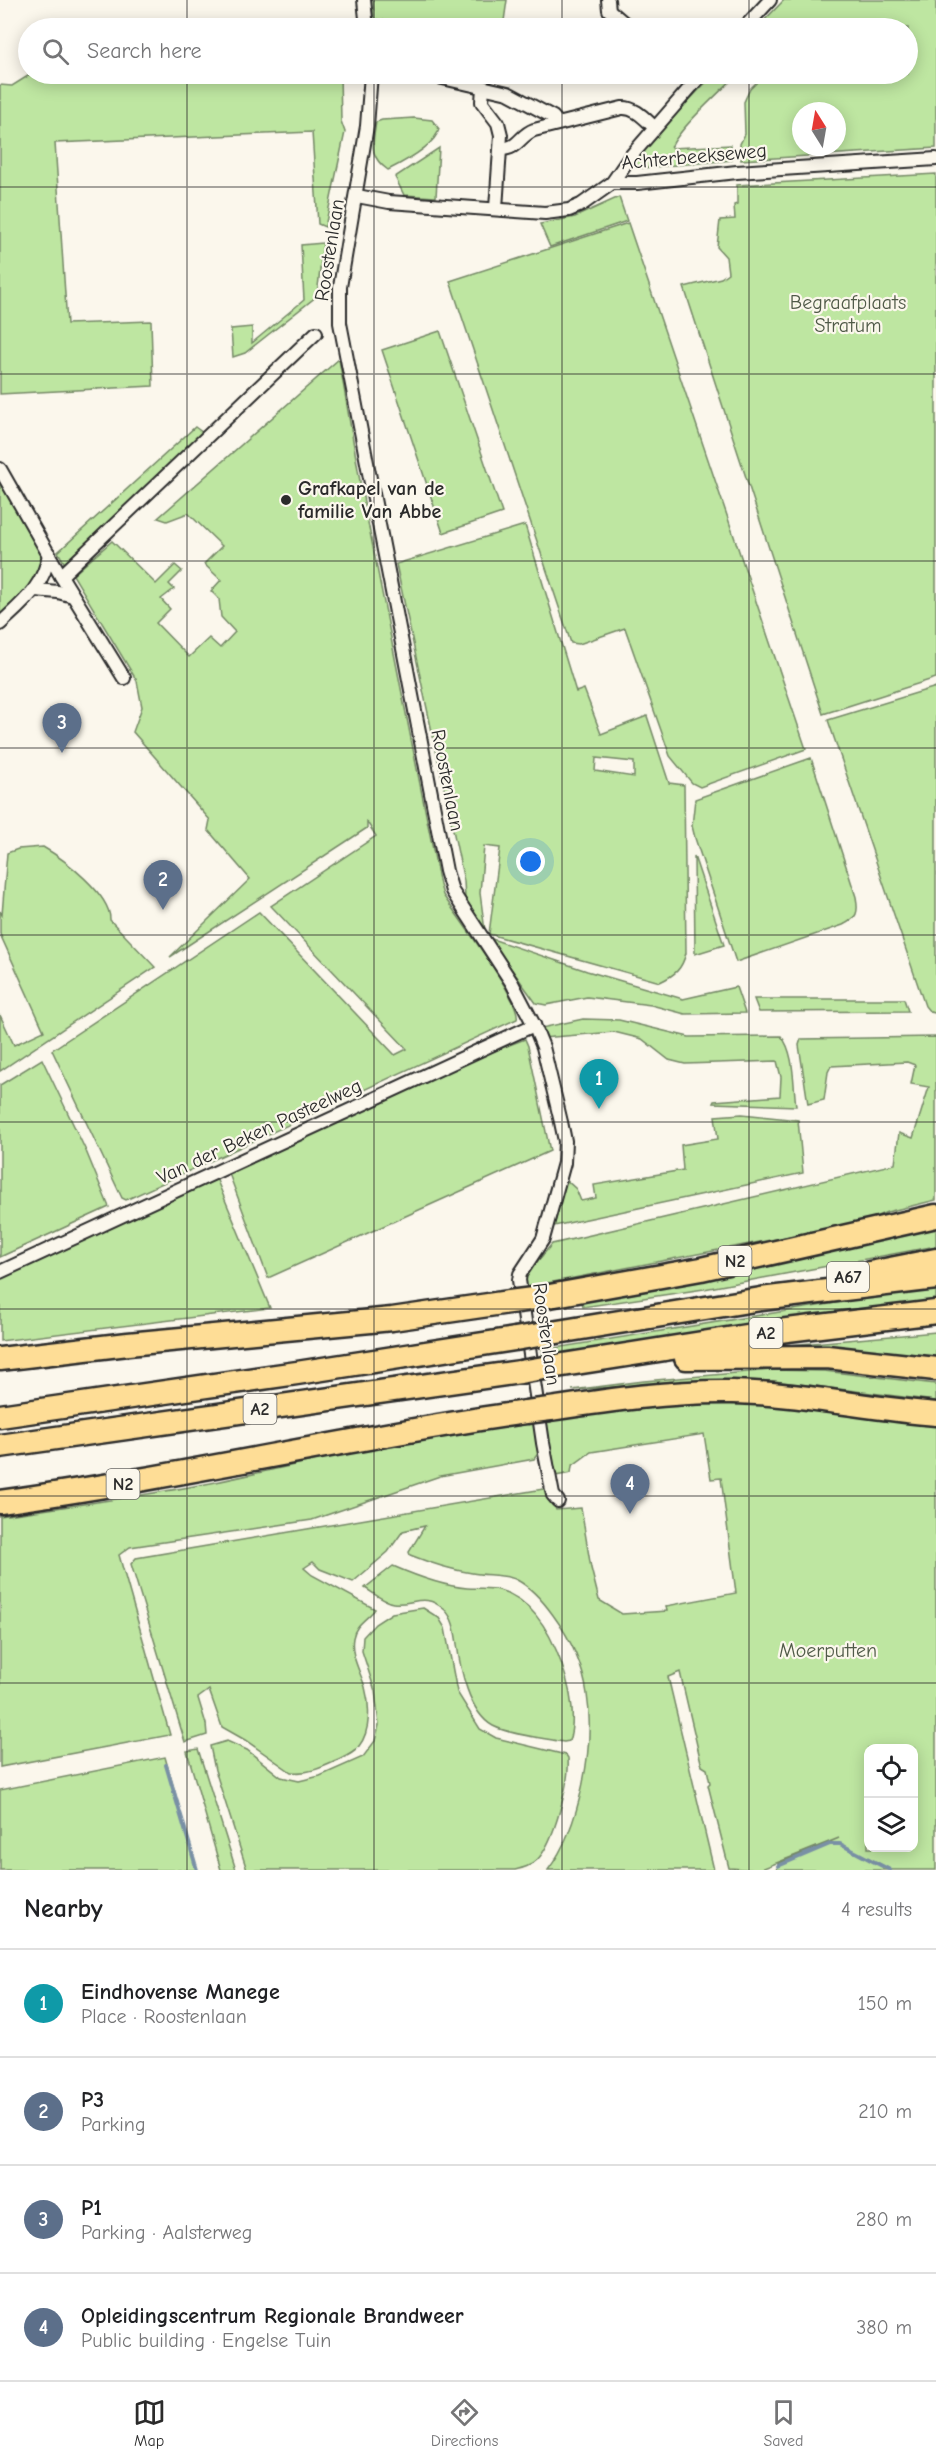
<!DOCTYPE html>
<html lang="en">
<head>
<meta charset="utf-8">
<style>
  body { margin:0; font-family:"Comic Neue",sans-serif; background:#f6f6f6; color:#202124 }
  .controls { position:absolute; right:18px; bottom:18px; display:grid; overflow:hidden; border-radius:12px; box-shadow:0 3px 15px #0003 }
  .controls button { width:54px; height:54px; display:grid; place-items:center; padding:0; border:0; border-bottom:2px solid #e0e0e0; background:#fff; color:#202124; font:30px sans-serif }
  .compass { position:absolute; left:792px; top:102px; width:54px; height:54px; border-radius:50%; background:#fff; box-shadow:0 3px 15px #0003; rotate:349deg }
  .you { position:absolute; left:531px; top:862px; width:21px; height:21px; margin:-15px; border:4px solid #fff; border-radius:50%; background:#1a73e8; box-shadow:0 0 0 9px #1a73e833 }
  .badge { display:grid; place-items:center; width:39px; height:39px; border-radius:50%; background:#2b2b2b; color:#fff; font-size:20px; font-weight:700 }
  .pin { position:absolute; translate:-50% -50px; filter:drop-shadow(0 2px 3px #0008) }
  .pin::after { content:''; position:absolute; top:32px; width:21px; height:18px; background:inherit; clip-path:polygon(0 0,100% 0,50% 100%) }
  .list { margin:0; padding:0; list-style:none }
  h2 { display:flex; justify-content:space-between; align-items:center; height:78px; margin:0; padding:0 24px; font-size:26px }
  h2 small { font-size:20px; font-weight:400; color:#757577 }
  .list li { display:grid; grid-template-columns:39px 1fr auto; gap:18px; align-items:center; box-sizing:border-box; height:108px; padding:0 24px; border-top:2px solid #e0e0e0 }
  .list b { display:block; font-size:22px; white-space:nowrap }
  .list p { margin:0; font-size:20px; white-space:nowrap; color:#757577 }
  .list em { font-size:20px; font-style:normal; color:#757577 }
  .icon { flex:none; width:33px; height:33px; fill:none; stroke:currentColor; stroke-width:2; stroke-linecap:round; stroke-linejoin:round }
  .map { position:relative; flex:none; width:936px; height:1870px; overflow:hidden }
  .search { position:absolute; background:#fff; box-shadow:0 3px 15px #0003; left:18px; right:18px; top:18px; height:66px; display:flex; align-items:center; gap:15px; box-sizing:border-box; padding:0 21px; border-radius:33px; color:#757577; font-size:22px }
  .sheet { height:510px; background:#fff }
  nav { display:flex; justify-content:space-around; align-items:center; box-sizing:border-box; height:84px; border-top:2px solid #e0e0e0; background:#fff; font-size:16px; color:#757577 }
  nav a { display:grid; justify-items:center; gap:3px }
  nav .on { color:#2b2b2b }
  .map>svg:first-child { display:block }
</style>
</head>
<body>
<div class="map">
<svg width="936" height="1870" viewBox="0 0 936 1870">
  <rect width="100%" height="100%" fill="#fbf7ec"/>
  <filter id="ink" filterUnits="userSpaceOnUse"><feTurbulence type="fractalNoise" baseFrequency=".0167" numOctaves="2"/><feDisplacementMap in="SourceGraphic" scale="12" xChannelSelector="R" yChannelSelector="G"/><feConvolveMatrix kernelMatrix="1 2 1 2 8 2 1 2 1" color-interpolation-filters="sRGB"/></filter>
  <g filter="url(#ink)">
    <g fill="#bee6a1" stroke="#748866" stroke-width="1.5" fill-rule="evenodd">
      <path d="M373,0H507L503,28H436L374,19Z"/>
      <path d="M784,0H936V148L741,160L740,144L745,134L744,102L750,89L758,81L748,74H908V28H757ZM801,111H837V147H801Z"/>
      <path d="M31,74H340L341,121L345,132L325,227L318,224L312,132L55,143L67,324L151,321L153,386L0,394V85L12,86Z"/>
      <path d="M714,74H738C723,89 677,130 671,148L731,145L732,160L642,168L636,165L637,155Z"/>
      <path d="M414,118L432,120L439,129C435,146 402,163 388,170C368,156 373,144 376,122L382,120Z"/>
      <path d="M439,148L436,197L404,195L395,177Z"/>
      <path d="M936,174V678L823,714L684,287L721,278L728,273L726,257L717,247L720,220L735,219L734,205L737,204V185Z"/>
      <path d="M619,197L627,221L550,247L540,224L575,217Z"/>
      <path d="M628,223L806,749L700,787L692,783L670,756L625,628L579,644L571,643L450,281Z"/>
      <path d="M323,243L317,296L245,353L233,357L231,329L252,327V343L304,300L301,245Z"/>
      <path d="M440,331L502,513L443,533L382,350Z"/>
      <path d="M339,359L361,487L440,885L443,895C456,915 522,1001 517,1019L126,1200L122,1198L52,1050L259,912L395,1055L407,1049L271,906L376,836L367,822V828L170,957L250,879L208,830L210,820L133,732L142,707L137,681L73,575L112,541L156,584L175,565L182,571L169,584L174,589L161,599L170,609L156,623L189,657L209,638L220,648L235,632L221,617L219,599L211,591L221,580L204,564L222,546L188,513L167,521L158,518Z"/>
      <path d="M195,427L210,438L65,564L58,552Z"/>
      <path d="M0,481L45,555L37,584L0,620Z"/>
      <path d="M525,525L576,692L584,689L601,734L647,716L669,783L684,785L686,953C682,969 675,975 660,982L489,934L500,848L484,846L480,893L485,931L465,898L464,881L396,564ZM596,758L634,762V777L595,771Z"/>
      <path d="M936,687V1013H935L930,1012L925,1006L828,720Z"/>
      <path d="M811,758L856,897C859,913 857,918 843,925L736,962L695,838L692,826L695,799Z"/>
      <path d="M43,847C64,859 111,895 110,920L155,967L0,1071V1015L14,1045L44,1031L0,934V911L2,915L7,853L18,849Z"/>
      <path d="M694,856L724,945L695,954Z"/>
      <path d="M489,938L587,971L683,999L736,987L745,1013L685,1014L651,1005L587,997L546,1005L536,1003Z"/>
      <path d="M754,999H904L908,1011L759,1012Z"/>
      <path d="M583,1019L619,1020L689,1037L781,1036C795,1053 793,1085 796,1106L713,1103L714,1101L780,1096L781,1077L777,1061L685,1064L669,1060L642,1039L614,1032L542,1038L541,1028Z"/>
      <path d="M936,1037V1200L887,1212L863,1222L522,1288L527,1274L552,1244L895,1164L899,1133L913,1138L929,1087L911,1084L915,1065L907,1062L831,1066L828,1072L824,1100L808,1104L799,1045L801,1039Z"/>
      <path d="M525,1039L528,1046L550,1151L268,1278L228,1171L473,1059Z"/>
      <path d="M42,1059L86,1151L109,1207L0,1257V1085Z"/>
      <path d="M742,1114L798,1120L803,1173L554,1226L566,1180L576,1189L581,1201L596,1198L594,1185L683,1170L681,1145L718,1139L715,1116Z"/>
      <path d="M216,1178L270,1308L0,1341V1277Z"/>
      <path d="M936,1223V1246L704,1289L583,1307L581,1297Z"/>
      <path d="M936,1287V1304L543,1356L542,1350Z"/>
      <path d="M936,1332V1360L767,1347Z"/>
      <path d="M771,1370L824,1371L936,1384V1401L774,1381L718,1380L572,1390L644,1381Z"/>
      <path d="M732,1403L784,1405L936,1422V1870H777L778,1864L839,1838L759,1870L729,1868L708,1785L710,1783L707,1769L702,1766L700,1758L680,1672L668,1677L714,1870H548C580,1828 595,1745 587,1694C583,1665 570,1638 553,1615C543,1601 532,1588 517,1580C503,1573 487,1576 472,1573C451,1570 430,1563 410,1555L409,1552L425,1526L403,1531L388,1552L353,1582L320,1569L313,1562L304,1568L312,1575L375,1609C368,1619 355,1624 353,1638C350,1655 360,1671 365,1687C370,1705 371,1731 359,1746C354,1754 344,1757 336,1761C321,1768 308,1774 291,1772L245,1740L222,1727L209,1690L198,1698L206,1724L207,1735L185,1742L131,1564L136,1558L549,1488L556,1510L581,1508L591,1568L599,1600L622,1614L667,1611L666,1606L736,1593L721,1478L711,1479L704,1434L591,1452L572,1466L571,1473L555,1476L545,1422L644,1406ZM868,1748H914V1848H868Z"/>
      <path d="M534,1424L539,1452L534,1459L440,1476L312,1520L130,1547L119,1555L170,1735L0,1767V1516C72,1506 144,1496 216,1482C321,1460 426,1433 534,1424Z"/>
      <path d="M393,1566C416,1576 442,1586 467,1588C478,1589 489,1587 499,1590C533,1599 551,1634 562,1665C570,1688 577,1716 569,1741L564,1742C545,1738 510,1735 493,1726C469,1713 460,1668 457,1644C455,1632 454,1619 445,1610C424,1591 413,1606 393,1603C384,1602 373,1593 365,1588Z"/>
      <path d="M423,1608L439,1618L445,1628L457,1692L480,1729L496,1738L566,1755L568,1758C570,1781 554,1843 537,1860C531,1866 523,1868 515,1870H247L215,1770L210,1746L227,1741L247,1750L281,1777L299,1781L320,1776L363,1757L375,1741L379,1725L375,1691L362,1651L363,1637L375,1624L392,1613Z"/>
      <path d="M198,1749L236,1870H221L187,1751Z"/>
      <path d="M165,1757L197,1870H0V1790Z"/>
    </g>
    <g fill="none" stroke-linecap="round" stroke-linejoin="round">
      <g stroke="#7990a5" stroke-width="4">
        <path d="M166,1765L197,1870"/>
        <path d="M778,1866L830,1844H840L890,1870"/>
      </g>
      <g stroke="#2b2b2b" stroke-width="16">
        <g id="street">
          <path d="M364,0L367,28"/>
          <path d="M608,0L609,10L630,28"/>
          <path d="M744,28L770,0"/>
          <path d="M371,74L367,126L340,287V323L446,871L452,891L512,983L534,1025L543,1047L561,1122L565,1141L564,1163L543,1239L520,1274L519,1280L543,1443L553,1495L558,1501"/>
          <path d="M425,74L508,93L553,117L558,123"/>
          <path d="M682,74L693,83"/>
          <path d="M483,87L482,102L498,123L501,135L496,208"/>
          <path d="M501,149C518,149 520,135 534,130L622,108C635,107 645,119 654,127"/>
          <path d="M612,183L630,157L702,74"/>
          <path d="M357,196L389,202L545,213L569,210L581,205L612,183H637L737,172L936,159"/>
          <path d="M0,469L61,576L124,678"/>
          <path d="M61,576L316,333"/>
          <path d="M35,590L58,592L73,596"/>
          <path d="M0,624C22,603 44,587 49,554"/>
          <path d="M0,1272L534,1025"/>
        </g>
      </g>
      <g stroke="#2b2b2b" stroke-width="27">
        <g id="highway">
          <path d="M870,1273L936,1260"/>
          <path d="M533,1299L701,1269L936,1216"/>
          <path d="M539,1335L761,1299L936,1278"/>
          <path d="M686,1358L827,1357L936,1369"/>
          <path d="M0,1359L128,1344L392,1319L509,1302"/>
          <path d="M544,1368L779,1331L936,1312"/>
          <path d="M550,1409C610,1400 671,1391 732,1392C800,1393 868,1409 936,1414"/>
          <path d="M0,1416L297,1373L515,1339"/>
          <path d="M0,1446L520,1372"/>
          <path d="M0,1502C176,1478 350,1437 526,1412"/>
        </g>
      </g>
      <use href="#street" stroke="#fbf7ec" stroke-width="12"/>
      <use href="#highway" stroke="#fedd96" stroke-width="22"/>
      <g stroke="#2b2b2b" stroke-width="27" stroke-linecap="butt">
        <g id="highway-bridge">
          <path d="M509,1302L533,1299"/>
          <path d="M515,1339L539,1335"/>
          <path d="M520,1372L544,1368"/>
          <path d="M526,1412L550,1409"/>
        </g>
      </g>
      <use href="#highway-bridge" stroke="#fedd96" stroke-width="22"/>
    </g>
  </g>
  <path fill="none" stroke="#2b2b2b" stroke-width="1.5" stroke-opacity="0.55" d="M187,0V28M374,0V28M562,0V28M749,0V28M187,74V1870M374,74V1870M562,74V1870M749,74V1870M0,187H936M0,374H936M0,561H936M0,748H936M0,935H936M0,1122H936M0,1309H936M0,1496H936M0,1683H936"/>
  <circle fill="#2b2b2b" stroke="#fbf7ec" stroke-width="2" cx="286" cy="500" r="6"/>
  <g text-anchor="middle" stroke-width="4.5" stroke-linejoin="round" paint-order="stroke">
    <g fill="#fbf7ec" stroke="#696865" stroke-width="1.5">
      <rect x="718.5" y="1246" width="33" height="30" rx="4.5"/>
      <rect x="827" y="1262" width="42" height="30" rx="4.5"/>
      <rect x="749.5" y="1318" width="33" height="30" rx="4.5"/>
      <rect x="243.5" y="1394" width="33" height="30" rx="4.5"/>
      <rect x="106.5" y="1469" width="33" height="30" rx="4.5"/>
    </g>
    <g font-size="18" font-weight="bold" fill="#2b2b2b">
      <text x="735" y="1267">N2</text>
      <text x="848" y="1283">A67</text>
      <text x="766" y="1339">A2</text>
      <text x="260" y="1415">A2</text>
      <text x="123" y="1490">N2</text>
    </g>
    <g font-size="20" fill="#2b2b2b" stroke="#fbf7ec">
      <text transform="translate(694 156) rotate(-5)" y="7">Achterbeekseweg</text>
      <text transform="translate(329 250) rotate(-81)" y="7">Roostenlaan</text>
      <text transform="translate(448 780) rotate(79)" y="7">Roostenlaan</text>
      <text transform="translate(259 1131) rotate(-25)" y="7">Van der Beken Pasteelweg</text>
      <text transform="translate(547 1334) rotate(82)" y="7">Roostenlaan</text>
    </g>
    <g font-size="20" fill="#505a48" stroke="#fbf7ec">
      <text x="848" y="309">Begraafplaats<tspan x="848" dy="23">Stratum</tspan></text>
      <text x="828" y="1657">Moerputten</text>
    </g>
    <g font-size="20" font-weight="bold" fill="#2b2b2b" stroke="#fbf7ec" text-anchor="start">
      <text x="298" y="495">Grafkapel van de<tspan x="298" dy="23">familie Van Abbe</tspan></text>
    </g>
  </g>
</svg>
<div class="controls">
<button><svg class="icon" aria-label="locate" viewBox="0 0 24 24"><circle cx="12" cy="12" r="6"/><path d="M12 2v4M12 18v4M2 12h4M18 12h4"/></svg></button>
<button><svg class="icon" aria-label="layers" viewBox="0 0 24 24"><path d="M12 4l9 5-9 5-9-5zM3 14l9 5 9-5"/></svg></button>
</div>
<svg class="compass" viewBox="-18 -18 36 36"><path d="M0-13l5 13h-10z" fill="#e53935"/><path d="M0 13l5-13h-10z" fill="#757577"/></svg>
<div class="you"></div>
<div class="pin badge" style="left:599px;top:1109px;background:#0f9aa8">1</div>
<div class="pin badge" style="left:163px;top:910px;background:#5c6f8a">2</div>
<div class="pin badge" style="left:62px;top:753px;background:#5c6f8a">3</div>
<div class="pin badge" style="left:630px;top:1514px;background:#5c6f8a">4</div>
<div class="search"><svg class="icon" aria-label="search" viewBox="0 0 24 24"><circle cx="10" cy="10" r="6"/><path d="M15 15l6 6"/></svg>Search here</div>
</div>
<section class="sheet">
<h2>Nearby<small>4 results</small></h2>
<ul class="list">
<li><span class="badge" style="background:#0f9aa8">1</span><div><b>Eindhovense Manege</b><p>Place · Roostenlaan</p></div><em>150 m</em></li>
<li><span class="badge" style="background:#5c6f8a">2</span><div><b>P3</b><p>Parking</p></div><em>210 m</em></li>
<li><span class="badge" style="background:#5c6f8a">3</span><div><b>P1</b><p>Parking · Aalsterweg</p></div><em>280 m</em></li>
<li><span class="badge" style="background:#5c6f8a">4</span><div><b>Opleidingscentrum Regionale Brandweer</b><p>Public building · Engelse Tuin</p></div><em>380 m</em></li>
</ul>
</section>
<nav>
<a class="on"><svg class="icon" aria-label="map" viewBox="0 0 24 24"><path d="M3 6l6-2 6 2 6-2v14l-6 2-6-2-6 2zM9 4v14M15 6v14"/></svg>Map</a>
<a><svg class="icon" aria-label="directions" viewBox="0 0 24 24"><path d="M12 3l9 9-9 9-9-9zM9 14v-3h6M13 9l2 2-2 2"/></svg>Directions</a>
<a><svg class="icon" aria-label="saved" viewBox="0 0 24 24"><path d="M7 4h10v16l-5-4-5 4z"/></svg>Saved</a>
</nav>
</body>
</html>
